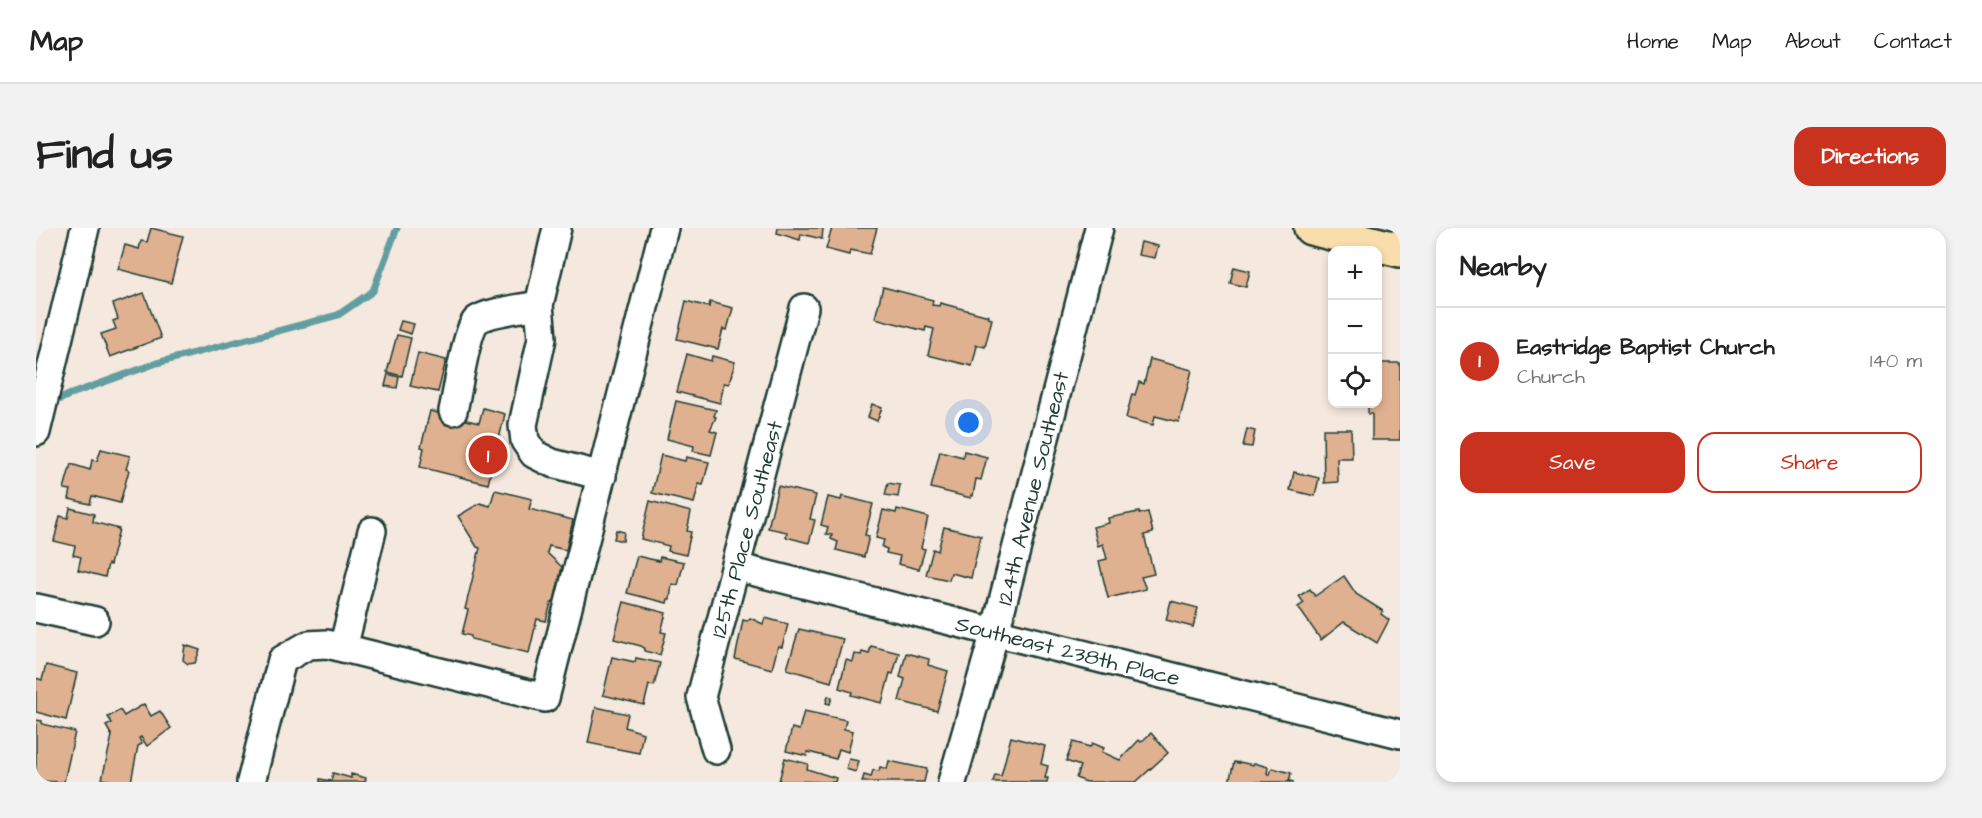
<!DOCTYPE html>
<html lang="en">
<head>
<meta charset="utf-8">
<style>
  body { margin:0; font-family:"Architects Daughter",sans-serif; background:#f2f2f2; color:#222 }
  .controls { position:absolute; right:18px; top:18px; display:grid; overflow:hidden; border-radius:12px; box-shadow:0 3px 9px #0003 }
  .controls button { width:54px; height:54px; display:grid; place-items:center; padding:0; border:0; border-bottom:2px solid #e0e0e0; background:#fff; color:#222; font:30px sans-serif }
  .you { position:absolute; left:933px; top:195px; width:21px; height:21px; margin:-15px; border:4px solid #fff; border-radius:50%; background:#1a73e8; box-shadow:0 0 0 9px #1a73e833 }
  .badge { display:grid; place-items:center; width:39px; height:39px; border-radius:50%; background:#c8321e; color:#fff; font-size:20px; font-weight:700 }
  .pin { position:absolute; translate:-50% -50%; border:3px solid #fff; box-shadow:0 2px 6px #0006 }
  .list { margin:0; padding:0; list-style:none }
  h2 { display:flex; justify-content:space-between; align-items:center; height:78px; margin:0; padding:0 24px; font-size:26px }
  h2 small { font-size:20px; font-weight:400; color:#767676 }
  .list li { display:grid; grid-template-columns:39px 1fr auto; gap:18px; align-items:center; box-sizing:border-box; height:108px; padding:0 24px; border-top:2px solid #e0e0e0 }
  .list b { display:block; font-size:22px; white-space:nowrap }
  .list p { margin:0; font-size:20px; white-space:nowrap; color:#767676 }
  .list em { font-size:20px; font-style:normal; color:#767676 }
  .actions { display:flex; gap:12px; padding:18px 24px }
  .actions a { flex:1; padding:14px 0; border:2px solid #c8321e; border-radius:18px; text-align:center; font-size:21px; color:#c8321e }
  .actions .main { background:#c8321e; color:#fff }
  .icon { flex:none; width:33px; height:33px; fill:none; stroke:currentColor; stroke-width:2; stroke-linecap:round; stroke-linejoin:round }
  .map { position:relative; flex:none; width:1364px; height:554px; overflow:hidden; border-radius:18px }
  header { display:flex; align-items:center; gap:36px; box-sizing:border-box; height:84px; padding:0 30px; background:#fff; border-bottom:2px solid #e0e0e0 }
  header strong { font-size:28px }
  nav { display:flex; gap:33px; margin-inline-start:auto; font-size:21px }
  .intro { display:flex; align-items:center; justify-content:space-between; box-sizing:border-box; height:144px; padding:0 36px }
  h1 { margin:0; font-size:42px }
  .button { padding:15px 27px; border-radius:18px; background:#c8321e; color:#fff; font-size:21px; font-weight:700 }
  main { display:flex; gap:36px; padding:0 36px }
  aside { flex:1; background:#fff; border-radius:18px; box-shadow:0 3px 9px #0003 }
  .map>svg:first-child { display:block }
</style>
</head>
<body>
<header>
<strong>Map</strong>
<nav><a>Home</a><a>Map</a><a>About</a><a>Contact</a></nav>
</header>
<div class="intro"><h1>Find us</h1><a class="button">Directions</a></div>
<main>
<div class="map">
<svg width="1364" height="554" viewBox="0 0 1364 554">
  <rect width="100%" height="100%" fill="#f5e8de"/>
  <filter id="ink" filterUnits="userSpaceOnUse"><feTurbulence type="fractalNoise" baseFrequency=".0167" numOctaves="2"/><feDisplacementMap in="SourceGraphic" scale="12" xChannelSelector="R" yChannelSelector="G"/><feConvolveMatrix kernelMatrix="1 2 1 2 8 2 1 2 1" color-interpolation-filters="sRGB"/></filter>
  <g filter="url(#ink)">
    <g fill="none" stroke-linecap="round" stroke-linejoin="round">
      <path stroke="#629ea1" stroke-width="7" d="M25,171L35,166L121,135L302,87L337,63L361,0"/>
    </g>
    <g fill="#dfb190" stroke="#1f3d34" stroke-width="1.5">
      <path d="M115,0L147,8L135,55L82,41L89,17L103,21L105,13L111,14Z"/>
      <path d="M742,0H787L786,11L765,6L764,12L741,5Z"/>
      <path d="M796,0H841L834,26L814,22L813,27L790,21Z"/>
      <path d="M1105,14L1122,18L1119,30L1102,27Z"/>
      <path d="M1198,39L1214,43L1210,59L1194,55Z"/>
      <path d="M847,59L897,72L896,77L903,78L904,75L953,88L952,90L956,91L949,119L939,116L941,118L936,138L892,127L898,101L890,99L889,103L839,90Z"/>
      <path d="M108,65L125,110L74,129L65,106L80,101L77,93L82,91L77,76Z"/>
      <path d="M650,73L673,79L674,74L697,80L691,102L687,101L682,121L641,111Z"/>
      <path d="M365,93L378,96L375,106L362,102Z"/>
      <path d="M361,107L375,110L366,148L351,144Z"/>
      <path d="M382,125L410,132L402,164L374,158Z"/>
      <path d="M651,126L675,133L676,128L699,134L693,156L688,155L684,175L641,164Z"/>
      <path d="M1114,131L1156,142L1143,194L1119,188L1117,197L1090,190L1096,166L1099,167L1103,154L1108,156Z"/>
      <path d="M1342,135H1364V212H1336V186H1332V176H1342Z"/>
      <path d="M352,146L363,149L361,160L349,158Z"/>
      <path d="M640,173L680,182L678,188L680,189L674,202L681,204L675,227L657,223L658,218L631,211Z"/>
      <path d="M836,176L846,180L841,193L832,189Z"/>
      <path d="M447,180L469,186L452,256L384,239L388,220L385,219L394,183L443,195Z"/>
      <path d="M1211,201L1219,203L1216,219L1207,218Z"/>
      <path d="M1287,201H1315L1316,230H1301L1302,254L1288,255Z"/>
      <path d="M65,221L94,228L90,241L93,242L84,275L56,268L54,276L33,271L35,262L28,261L35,236L54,242L56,232L61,233Z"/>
      <path d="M904,223L927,229L928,223L951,229L945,252L940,251L937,268L935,267V270L895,260Z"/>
      <path d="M625,227L649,233L650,229L673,234L667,257L663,256L658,275L616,265Z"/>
      <path d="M1258,244L1283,250L1279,268L1254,262Z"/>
      <path d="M852,255L864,257L862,269L849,267Z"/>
      <path d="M742,258L780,267L774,291L779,292L773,315L750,309L751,304L732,300Z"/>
      <path d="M459,262L496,271L493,281L537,292L530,322L513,318L511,325L526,339L518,374L515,375L510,393L501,391L493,425L435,411V408L426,406L432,382L429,381L444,320L441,319L422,288L444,275L454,278Z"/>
      <path d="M806,268L837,276L829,307L833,308L828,329L800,322L802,314L795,311L796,307L790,306L792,299L785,297L792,269L805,272Z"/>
      <path d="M614,273L655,284L651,303L655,304L650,327L632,323L633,318L605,311Z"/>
      <path d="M34,280L58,286L57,294L83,301L74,337L72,336L69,349L42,342L45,329L37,327L39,318L18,313L24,288L32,290Z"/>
      <path d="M861,281L892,289L885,320L889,321L883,341L862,336L864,328L850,325L851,321L846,319L848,312L840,310L847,282L860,285Z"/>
      <path d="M1103,284V286L1112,284L1117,305L1108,307L1118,346L1105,349L1110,361L1072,370L1063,333L1071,331L1067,316L1062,318L1057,299L1073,295L1072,290Z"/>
      <path d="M908,299L945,308L935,350L915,345L913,352L890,347L897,321L902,323Z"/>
      <path d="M580,302L588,304L587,313L578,311Z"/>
      <path d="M601,328L623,333L624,329L648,334L642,357L636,356L634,371H632L631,375L591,365Z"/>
      <path d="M1308,348L1320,366L1347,383L1345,386L1353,392L1341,415L1308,394L1285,412L1262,379L1268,375L1263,368L1274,361L1279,368Z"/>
      <path d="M1135,373L1162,380L1157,399L1130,392Z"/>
      <path d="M588,374L630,385L625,404L630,405L624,427L608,423V420L605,418L578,411Z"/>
      <path d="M714,390L727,396L729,390L752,396L746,419L742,418L736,441L699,431L707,392L711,393Z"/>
      <path d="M763,401L807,411L795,454L751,441Z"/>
      <path d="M149,417L164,422L159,435L152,436L147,432Z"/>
      <path d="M835,418L863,425L857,446L854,445L846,475L815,467L816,464L803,460L810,432L817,434L819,426L825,427L826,424L833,426Z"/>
      <path d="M870,425L893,431L892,437L912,443L901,483L863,473L869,451L864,449Z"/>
      <path d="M576,429L599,434L600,430L624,435L618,458L613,457L608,477L567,467Z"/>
      <path d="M10,437L41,445L30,492L0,484V450L6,452Z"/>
      <path d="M792,468L796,469L794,476L790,475Z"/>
      <path d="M108,476L115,488L124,483L135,500L111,518L105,509L103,510L106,516L102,518L95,554H80L66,551L76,508L70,498L76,495L72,489L84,482L88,488Z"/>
      <path d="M560,479L592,486L589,499L607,505L603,525L552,515Z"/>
      <path d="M768,483L810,492L808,501L817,503L812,524L803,521L800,531L772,524L771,528L750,523L756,500L763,502Z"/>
      <path d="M0,492L6,493V496L39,504L28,554L0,553Z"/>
      <path d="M1115,505L1132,525L1100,554H1050L1040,550L1044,538L1030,533L1037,514L1054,519L1056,515L1068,520L1066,524L1084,532L1103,512L1105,514Z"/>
      <path d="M975,509L1009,518L1005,536L1012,538L1009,550H1012L1011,554H957L959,547L965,548Z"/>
      <path d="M749,530L772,536L771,541L800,550L799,554L743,553Z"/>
      <path d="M813,531L823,533L820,544L810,541Z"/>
      <path d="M853,533L891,541L888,554H826L828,547L835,549L837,542L843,543L844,539L851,541Z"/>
      <path d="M1198,534L1203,535V534L1217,537L1218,535L1232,539L1231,546H1234L1236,540L1255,545L1253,553L1258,554H1193Z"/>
      <path d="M297,545L315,550V546L330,550L329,554H284V551L295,553Z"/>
    </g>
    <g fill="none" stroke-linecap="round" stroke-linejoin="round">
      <g stroke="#1f3d34" stroke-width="32">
        <g id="minor">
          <path d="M521,0L503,77L506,110L487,197L489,213L498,226L516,235L566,248"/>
          <path d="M417,183C421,166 430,104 440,93C450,84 489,80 503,77"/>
          <path d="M0,204L49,0"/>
          <path d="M700,339L1364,506"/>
          <path d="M0,380L59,393"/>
          <path d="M307,420L336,303"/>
          <path d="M680,522L665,469L768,80"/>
          <path d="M215,554L246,432L272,417L291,416L509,470L628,0"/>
          <path d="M916,554L959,404L1063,0"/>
        </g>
      </g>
      <g stroke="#1f3d34" stroke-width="38">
        <path id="major" d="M1275,0L1364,22"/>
      </g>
      <use href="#minor" stroke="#fff" stroke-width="27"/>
      <use href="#major" stroke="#f9deab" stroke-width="33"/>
    </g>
  </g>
  <g text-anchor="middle" stroke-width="6" stroke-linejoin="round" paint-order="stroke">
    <g font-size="22" fill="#1f3d34" stroke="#fff">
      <text transform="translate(996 260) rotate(-76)" y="8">124th Avenue Southeast</text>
      <text transform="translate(710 301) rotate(-75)" y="8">125th Place Southeast</text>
      <text transform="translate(1032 422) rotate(14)" y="8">Southeast 238th Place</text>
    </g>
  </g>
</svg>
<div class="controls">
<button>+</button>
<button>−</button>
<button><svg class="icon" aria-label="locate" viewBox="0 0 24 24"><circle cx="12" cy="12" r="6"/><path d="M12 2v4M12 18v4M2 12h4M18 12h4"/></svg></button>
</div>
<div class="you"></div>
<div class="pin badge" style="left:452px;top:227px">1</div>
</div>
<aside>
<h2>Nearby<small></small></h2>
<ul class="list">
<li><span class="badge">1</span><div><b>Eastridge Baptist Church</b><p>Church</p></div><em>140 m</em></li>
</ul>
<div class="actions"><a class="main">Save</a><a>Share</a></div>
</aside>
</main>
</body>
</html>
